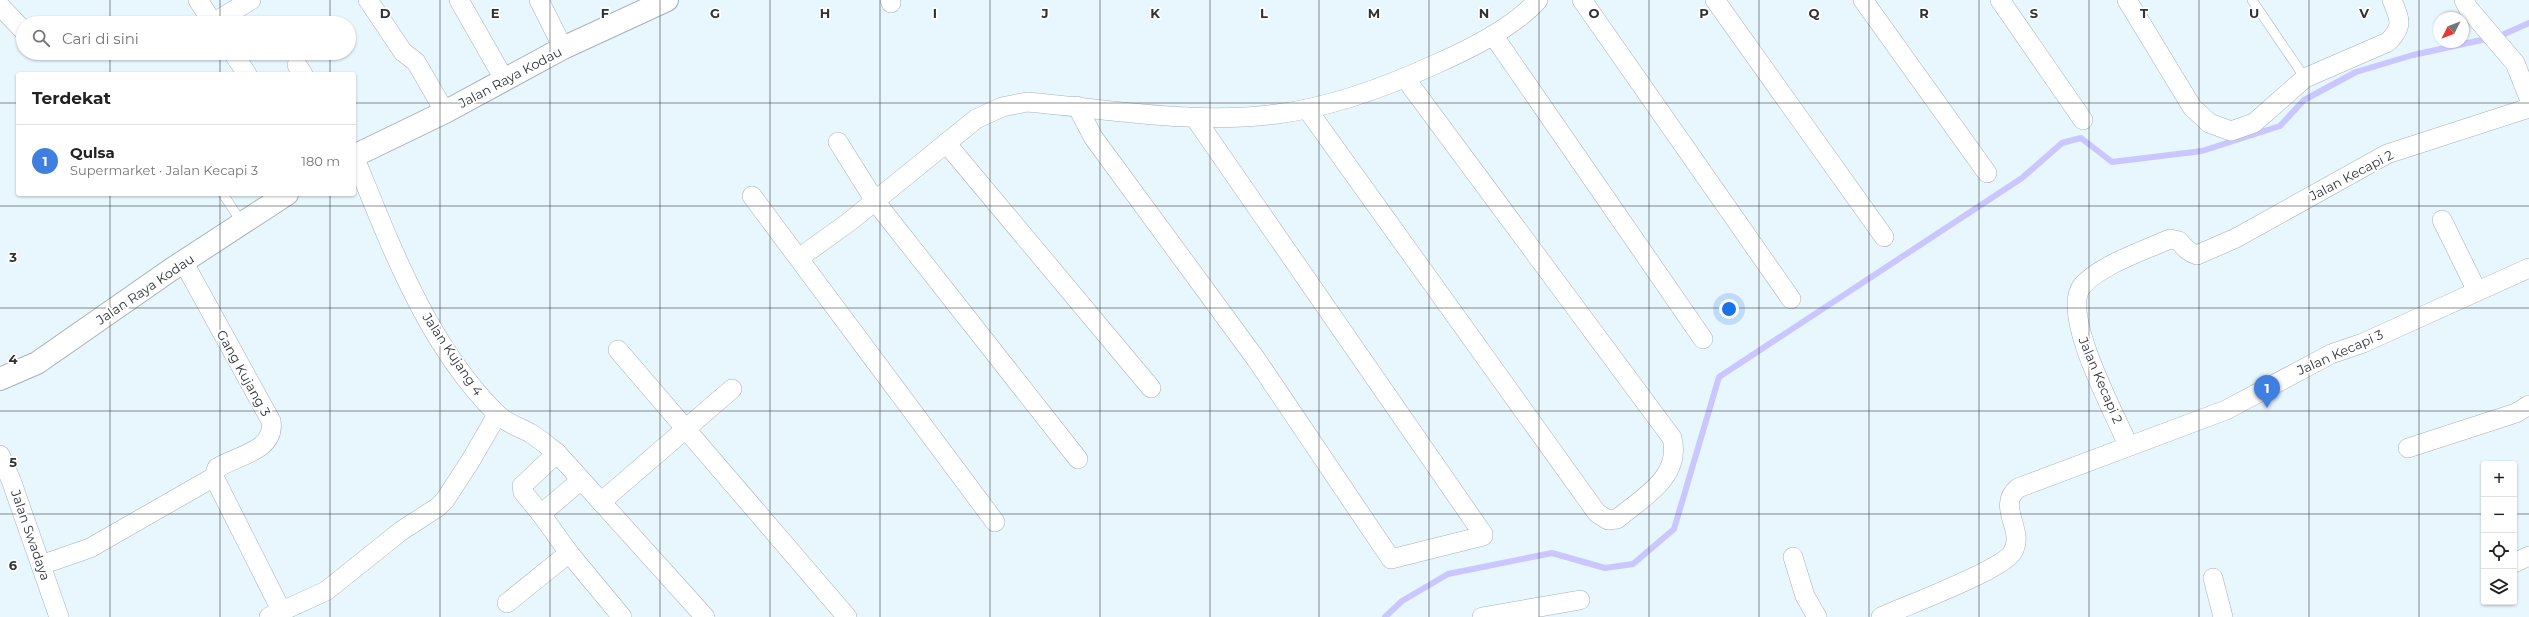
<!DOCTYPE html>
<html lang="id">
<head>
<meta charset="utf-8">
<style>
  body { margin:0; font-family:Montserrat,sans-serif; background:#f2f2f2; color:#222 }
  .controls { position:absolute; right:12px; bottom:12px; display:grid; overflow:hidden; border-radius:4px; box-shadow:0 1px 3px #0004 }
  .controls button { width:36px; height:36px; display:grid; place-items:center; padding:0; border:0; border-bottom:1px solid #e0e0e0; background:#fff; color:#222; font:20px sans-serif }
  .compass { position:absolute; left:2433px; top:12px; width:36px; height:36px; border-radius:50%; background:#fff; box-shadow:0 1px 3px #0004; rotate:228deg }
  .you { position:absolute; left:1729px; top:309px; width:14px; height:14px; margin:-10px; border:3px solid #fff; border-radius:50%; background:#1a73e8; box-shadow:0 0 0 6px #1a73e833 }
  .badge { display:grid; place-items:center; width:26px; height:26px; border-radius:50%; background:#ea580c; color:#fff; font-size:13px; font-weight:700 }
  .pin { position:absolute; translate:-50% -33px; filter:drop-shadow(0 1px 2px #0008) }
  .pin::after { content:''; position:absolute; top:21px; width:14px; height:12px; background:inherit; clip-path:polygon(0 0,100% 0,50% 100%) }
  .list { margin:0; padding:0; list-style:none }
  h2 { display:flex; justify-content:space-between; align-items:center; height:52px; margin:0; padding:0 16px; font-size:17px }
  h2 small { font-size:13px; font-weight:400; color:#767676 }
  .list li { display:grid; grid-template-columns:26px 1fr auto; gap:12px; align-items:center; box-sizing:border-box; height:72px; padding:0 16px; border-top:1px solid #e0e0e0 }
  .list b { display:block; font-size:15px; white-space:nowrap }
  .list p { margin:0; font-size:13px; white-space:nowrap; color:#767676 }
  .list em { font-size:13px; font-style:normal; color:#767676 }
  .icon { flex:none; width:22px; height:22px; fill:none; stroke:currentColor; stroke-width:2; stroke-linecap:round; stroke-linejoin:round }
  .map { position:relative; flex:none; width:2529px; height:617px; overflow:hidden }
  .search { position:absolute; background:#fff; box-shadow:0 1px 3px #0004; left:16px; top:16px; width:340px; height:44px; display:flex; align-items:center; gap:10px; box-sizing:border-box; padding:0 14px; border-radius:22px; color:#767676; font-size:15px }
  .panel { position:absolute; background:#fff; box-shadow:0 1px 3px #0004; left:16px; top:72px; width:340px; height:124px; border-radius:4px }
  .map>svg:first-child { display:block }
</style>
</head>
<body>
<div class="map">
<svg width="2529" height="617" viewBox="0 0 2529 617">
  <rect width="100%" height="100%" fill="#e8f6fd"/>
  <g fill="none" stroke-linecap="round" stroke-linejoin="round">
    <path stroke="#cac6ff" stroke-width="6" d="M1385,617L1402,601L1448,574L1552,553L1605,568L1633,564L1674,529L1719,377L2022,178L2062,143L2081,138L2112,162L2202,151L2280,126L2304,100L2356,72L2413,55L2500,36L2529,23"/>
    <g stroke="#a4b2b9" stroke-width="10">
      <g id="lane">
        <path d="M2252,0L2305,78"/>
        <path d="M223,194L242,223"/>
      </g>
    </g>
    <g stroke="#a4b2b9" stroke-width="20">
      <g id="street">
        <path d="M198,0L213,23"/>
        <path d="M368,0L403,52L416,62L445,112"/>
        <path d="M459,0L504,79"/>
        <path d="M539,0L563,48"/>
        <path d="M890,0L891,3"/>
        <path d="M1582,0L1791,299"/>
        <path d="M1715,0L1884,237"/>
        <path d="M1863,0L1987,173"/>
        <path d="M2000,0L2083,120"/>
        <path d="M2127,0L2192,107L2209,123L2231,131L2254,123L2305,78L2388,42C2404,26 2400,20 2392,0"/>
        <path d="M2464,0L2468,8L2515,63L2529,98"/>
        <path d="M0,6L23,30"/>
        <path d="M213,23L251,0"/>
        <path d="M1493,35L1703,339"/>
        <path d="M233,53L247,74"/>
        <path d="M297,65L303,74"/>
        <path d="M1077,106L1093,137L1256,359L1391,559L1483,536V534L1195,118"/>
        <path d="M1307,109L1597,513L1608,520L1617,519C1642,498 1682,477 1672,438L1405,78"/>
        <path d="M838,142L875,201L1078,459"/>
        <path d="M946,143L1151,388"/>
        <path d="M354,156C391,246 426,343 496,413C504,422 519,427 530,433C540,439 548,446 557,453L705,617"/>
        <path d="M752,196L995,522"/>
        <path d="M2442,220L2477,291"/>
        <path d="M799,258L849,222L976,119L1002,107L1027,102C1109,109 1194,125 1277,114C1332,107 1386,87 1436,64C1468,50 1514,27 1538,0"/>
        <path d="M184,263L271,421C276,451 236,456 217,468L214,477L282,612"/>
        <path d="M618,350L847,617"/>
        <path d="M2128,445C2115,414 2060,314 2082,286C2100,265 2145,250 2170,239L2179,241C2185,248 2188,252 2197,255L2236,238L2387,154L2529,108"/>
        <path d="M2408,448L2516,413L2529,405"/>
        <path d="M0,455L11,480L59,617"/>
        <path d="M581,480L541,514L569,553L622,617"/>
        <path d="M601,502L732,389"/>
        <path d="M541,514L523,492L522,486L557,453"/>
        <path d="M1793,557L1805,596L1817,617"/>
        <path d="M2514,563L2529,556"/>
        <path d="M41,565L90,548L214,477"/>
        <path d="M2213,578L2223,617"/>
        <path d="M507,603L569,553"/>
        <path d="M269,617L326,591L401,531L438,507L445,500L471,460L497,415"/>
        <path d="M1482,617L1580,600"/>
        <path d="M1881,617C1905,606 2000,571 2012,553C2027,531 1995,507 2018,488L2226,410L2331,354L2363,343L2529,268"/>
      </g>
    </g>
    <g stroke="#a4b2b9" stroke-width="24">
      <g id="secondary">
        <path d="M354,156L445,112L563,48L667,0"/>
        <path d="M0,379L37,363L172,269L287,194"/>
      </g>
    </g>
    <use href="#lane" stroke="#fff" stroke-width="9"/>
    <use href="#street" stroke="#fff" stroke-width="19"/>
    <use href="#secondary" stroke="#fff" stroke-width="22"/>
  </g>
  <path fill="none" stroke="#2e3336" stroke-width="1" stroke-opacity="0.55" d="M110,0V23M220,0V23M330,0V23M440,0V617M550,0V617M660,0V617M770,0V617M880,0V617M990,0V617M1100,0V617M1210,0V617M1319,0V617M1429,0V617M1539,0V617M1649,0V617M1759,0V617M1869,0V617M1979,0V617M2089,0V617M2199,0V617M2309,0V617M2419,0V617M110,53V74M220,53V74M330,53V74M0,103H18M354,103H2529M110,194V617M220,194V617M330,194V617M0,206H2529M0,308H2529M0,411H2529M0,514H2484M2514,514H2529"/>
  <g text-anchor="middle" stroke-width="3.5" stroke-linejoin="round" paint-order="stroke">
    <g font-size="13" fill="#2e3336" stroke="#fff">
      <text transform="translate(510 77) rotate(-28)" y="5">Jalan Raya Kodau</text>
      <text transform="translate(2351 175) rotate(-28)" y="5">Jalan Kecapi 2</text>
      <text transform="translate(145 289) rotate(-34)" y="5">Jalan Raya Kodau</text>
      <text transform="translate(2340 352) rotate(-24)" y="5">Jalan Kecapi 3</text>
      <text transform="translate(453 354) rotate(56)" y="5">Jalan Kujang 4</text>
      <text transform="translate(244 373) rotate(61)" y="5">Gang Kujang 3</text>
      <text transform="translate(2101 380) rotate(67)" y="5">Jalan Kecapi 2</text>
      <text transform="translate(31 535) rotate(71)" y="5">Jalan Swadaya</text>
    </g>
  </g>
  <g font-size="13" text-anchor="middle" font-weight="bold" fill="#2e3336" stroke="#fff" stroke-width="3.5" stroke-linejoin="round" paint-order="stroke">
    <text x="385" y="18">D</text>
    <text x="495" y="18">E</text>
    <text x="605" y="18">F</text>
    <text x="715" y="18">G</text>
    <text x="825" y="18">H</text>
    <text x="935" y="18">I</text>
    <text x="1045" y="18">J</text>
    <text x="1155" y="18">K</text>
    <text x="1264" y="18">L</text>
    <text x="1374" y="18">M</text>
    <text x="1484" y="18">N</text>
    <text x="1594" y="18">O</text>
    <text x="1704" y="18">P</text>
    <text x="1814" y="18">Q</text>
    <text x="1924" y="18">R</text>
    <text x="2034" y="18">S</text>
    <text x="2144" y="18">T</text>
    <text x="2254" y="18">U</text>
    <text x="2364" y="18">V</text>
    <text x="13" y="262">3</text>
    <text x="13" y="364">4</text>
    <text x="13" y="467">5</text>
    <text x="13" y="570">6</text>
  </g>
</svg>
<div class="controls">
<button>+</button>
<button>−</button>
<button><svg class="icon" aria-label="locate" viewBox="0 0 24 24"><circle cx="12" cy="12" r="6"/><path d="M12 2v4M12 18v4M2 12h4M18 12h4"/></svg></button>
<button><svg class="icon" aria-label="layers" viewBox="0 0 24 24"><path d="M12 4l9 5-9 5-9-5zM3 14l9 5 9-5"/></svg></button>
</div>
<svg class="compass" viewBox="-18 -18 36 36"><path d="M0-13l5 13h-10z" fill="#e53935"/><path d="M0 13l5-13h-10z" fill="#767676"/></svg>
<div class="you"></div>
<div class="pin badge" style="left:2267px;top:408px;background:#3f7fe0">1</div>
<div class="search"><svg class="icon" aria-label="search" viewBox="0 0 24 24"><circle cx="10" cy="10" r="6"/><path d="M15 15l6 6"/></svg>Cari di sini</div>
<section class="panel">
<h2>Terdekat<small></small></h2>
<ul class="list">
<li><span class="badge" style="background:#3f7fe0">1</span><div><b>Qulsa</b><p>Supermarket · Jalan Kecapi 3</p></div><em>180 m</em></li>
</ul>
</section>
</div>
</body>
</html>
